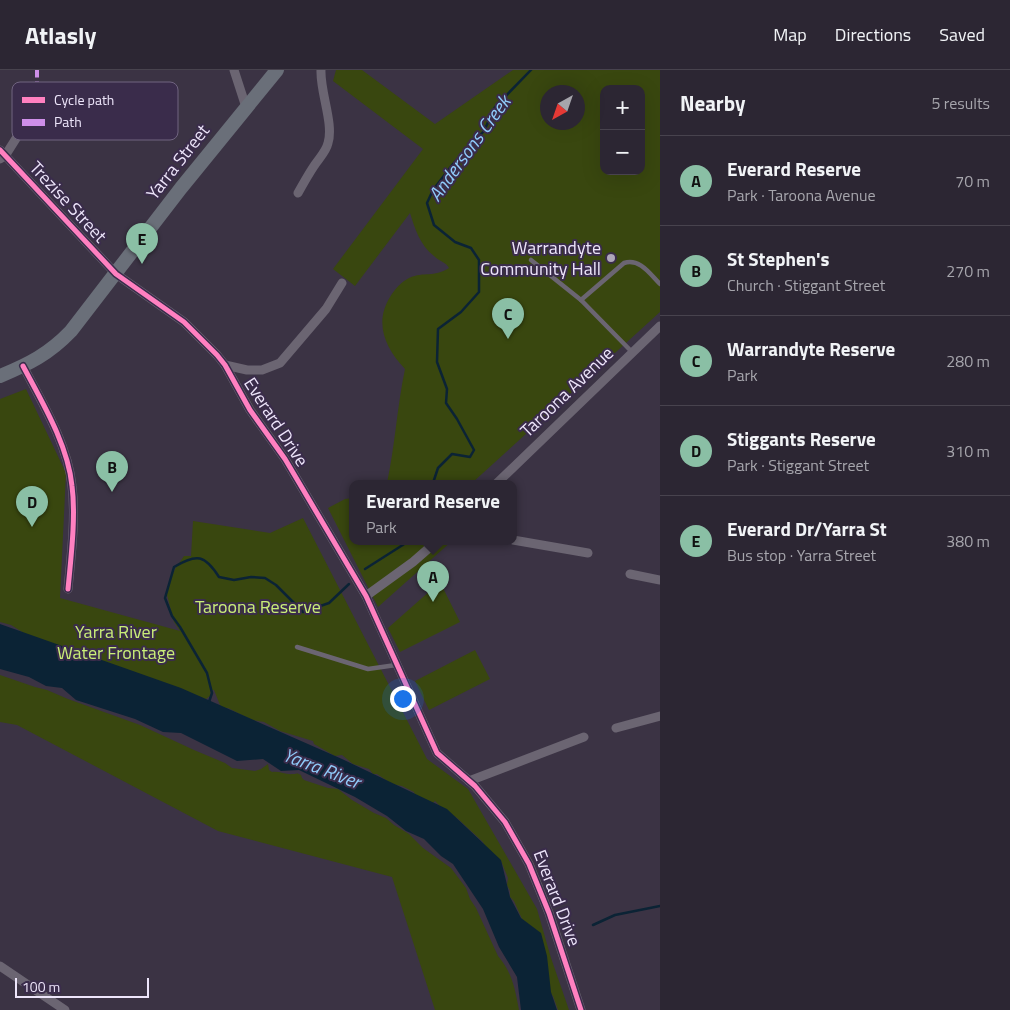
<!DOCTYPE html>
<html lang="en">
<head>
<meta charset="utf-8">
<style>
  body { margin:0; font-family:"Titillium Web",sans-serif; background:#342e3b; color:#f1f3f6 }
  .controls { position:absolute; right:15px; top:15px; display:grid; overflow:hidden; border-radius:10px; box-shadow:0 5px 20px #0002 }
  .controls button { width:45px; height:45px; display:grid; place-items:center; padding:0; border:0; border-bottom:1px solid #48434e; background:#2c2633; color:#f1f3f6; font:25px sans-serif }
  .compass { position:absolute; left:540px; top:15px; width:45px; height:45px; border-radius:50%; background:#2c2633; box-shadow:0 5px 20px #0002; rotate:220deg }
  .scale { position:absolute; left:15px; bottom:12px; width:134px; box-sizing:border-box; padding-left:5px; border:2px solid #ede5fa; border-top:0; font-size:14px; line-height:18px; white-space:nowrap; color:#ede5fa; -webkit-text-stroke:4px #3a2c4b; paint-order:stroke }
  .you { position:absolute; left:402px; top:628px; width:18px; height:18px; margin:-12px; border:4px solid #fff; border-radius:50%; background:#1a73e8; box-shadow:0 0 0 8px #1a73e833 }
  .badge { display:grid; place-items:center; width:32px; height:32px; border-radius:50%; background:#8abfa5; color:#111; font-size:16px; font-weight:700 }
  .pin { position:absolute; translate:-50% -41px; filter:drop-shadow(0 1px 2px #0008) }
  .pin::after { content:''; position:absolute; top:26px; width:18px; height:15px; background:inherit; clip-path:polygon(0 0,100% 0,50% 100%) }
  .popup { position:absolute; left:349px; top:410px; width:168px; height:65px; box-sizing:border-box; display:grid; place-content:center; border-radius:10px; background:#2c2633; filter:drop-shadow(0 1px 4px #0005); font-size:16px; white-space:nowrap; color:#a6a5ac }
  .popup b { font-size:19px; color:#f1f3f6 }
  .popup::after { content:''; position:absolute; left:50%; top:100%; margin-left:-10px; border:10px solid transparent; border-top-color:#2c2633 }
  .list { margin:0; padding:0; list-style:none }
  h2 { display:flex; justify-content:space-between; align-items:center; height:65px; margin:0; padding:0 20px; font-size:21px }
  h2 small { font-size:16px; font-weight:400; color:#a6a5ac }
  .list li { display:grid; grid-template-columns:32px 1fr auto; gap:15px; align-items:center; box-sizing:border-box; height:90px; padding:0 20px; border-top:1px solid #48434e }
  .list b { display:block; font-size:19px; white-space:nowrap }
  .list p { margin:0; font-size:16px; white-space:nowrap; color:#a6a5ac }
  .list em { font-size:16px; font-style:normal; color:#a6a5ac }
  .map { position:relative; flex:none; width:660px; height:940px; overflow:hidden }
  header { display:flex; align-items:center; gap:30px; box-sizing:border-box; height:70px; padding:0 25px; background:#2c2633; border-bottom:1px solid #48434e }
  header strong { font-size:24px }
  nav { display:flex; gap:28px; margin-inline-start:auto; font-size:18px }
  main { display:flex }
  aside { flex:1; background:#2c2633 }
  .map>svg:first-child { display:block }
</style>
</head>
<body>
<header>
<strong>Atlasly</strong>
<nav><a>Map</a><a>Directions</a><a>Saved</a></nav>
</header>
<main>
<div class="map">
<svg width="660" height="940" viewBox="0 0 660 940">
  <rect width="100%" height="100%" fill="#3b3344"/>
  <g fill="#39470f" fill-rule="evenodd">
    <path d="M336,0H362L435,54L513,0H660V242L472,413H387C395,376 397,337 405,299C385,278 374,253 390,227C395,219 401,212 409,208C425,201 433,208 449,198C446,192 439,191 434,186C420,175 415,159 410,143L355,216L333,199L423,79L333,11ZM604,19H641V101H604ZM548,22H578V52H548Z"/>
    <path d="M26,319L66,403L60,528L180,561L174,552L166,521L175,499L184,486H191L193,451L270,463L303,448L427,689L468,719L537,839L551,888L569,940H558L553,926L548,922L536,860L522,849L514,831L510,827V821L507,815L508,808L501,791L487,782L483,772L457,748L444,740L435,731L433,733L415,725L414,722L402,716L392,714L377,704H373L369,699L353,694L342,685L335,686L314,674L313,671L280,661L264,652L252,650L228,638L224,639L220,635L214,620H211L210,626L206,629L32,568L11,555L0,552V329Z"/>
    <path d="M353,428V471H452L378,537L328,438L345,429Z"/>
    <path d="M440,512L460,552L400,582L388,558Z"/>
    <path d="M475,580L490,609L429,640L415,611Z"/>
    <path d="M0,605L35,617L47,620L68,629L140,655L194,680L225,693L232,698L255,701L261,699L268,694L269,700L272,702C280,701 286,705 293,704C301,704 293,702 301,705L302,708L304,710L328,718L338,719L352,730L374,743L386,748L394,755L409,764L423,778L451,798L466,818L470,829L476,838L498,886C512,902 515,919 519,940H435L392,807L218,761L17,655L0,652Z"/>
  </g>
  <path fill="#0b2335" d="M0,554L181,618L342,689L447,739L501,790L510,827L521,848L541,863L547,886L551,922L557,940H521L517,907L499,877L483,839L453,794L441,786L424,769L406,761L387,746L355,727L299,700L281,701L263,689L237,691L181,663L163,662L135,649L76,630L62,618L46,616L29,607L0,599Z"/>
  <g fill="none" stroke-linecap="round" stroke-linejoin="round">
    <g stroke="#0b2335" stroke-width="2.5">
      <path d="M433,413L438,398L452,384L470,387L474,380L457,349L446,333L447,319L437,292L438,259L461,242L479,222V190L471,178L455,172L434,155L427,133L433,120L453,94L484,61L495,37L531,0"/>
      <path d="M365,499L409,471"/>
      <path d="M209,632L212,623L207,603L180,557L172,546L165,528L174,497C197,483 205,485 219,507L234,510L251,507L265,508L276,515L303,542L329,533L349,514"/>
      <path d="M593,855L615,845L660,836"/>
    </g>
    <g stroke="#6b6572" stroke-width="4.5">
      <path d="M531,190L581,230L632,282"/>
      <path d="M581,230L624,193C640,188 650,204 660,214"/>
      <path d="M297,577L368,599L396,595"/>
    </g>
    <g stroke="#6b6572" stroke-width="9">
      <path d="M234,0L246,37"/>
      <path d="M0,80L116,204L184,252L217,285L225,295L250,340L285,389L366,526L437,683L475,716L505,752L529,794L549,843L581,940"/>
      <path d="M0,89L5,86L32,43"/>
      <path d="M298,123C303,114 308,105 314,96C319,88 326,82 328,73C334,54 320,22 321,0"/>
      <path d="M225,295L247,300H262L280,293L326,239L342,213"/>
      <path d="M23,296C42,332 68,375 72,416C76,447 71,487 68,519"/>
      <path d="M497,413L660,256"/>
      <path d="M513,470L588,483"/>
      <path d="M630,504L660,510"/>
      <path d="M366,526L413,492L437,471"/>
      <path d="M616,658L660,646"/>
      <path d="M469,711L584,667"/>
      <path d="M0,896L65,940"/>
    </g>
    <path stroke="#6a6f79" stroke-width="14" d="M0,306C29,294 49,284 71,261L181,118L277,0"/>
    <path stroke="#ce8fe9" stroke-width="4" stroke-dasharray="8 4" stroke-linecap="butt" d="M32,43L37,23V0"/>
    <g stroke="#3a2c4b" stroke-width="8">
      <g id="cycleway">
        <path d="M0,80L116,204L184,252L217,285L225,295L250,340L285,389L366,526L437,683L475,716L505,752L529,794L549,843L581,940"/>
        <path d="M23,296C42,332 68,375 72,416C76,447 71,487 68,519"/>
      </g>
    </g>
    <use href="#cycleway" stroke="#ff80c0" stroke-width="5"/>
  </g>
  <circle fill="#afa7ba" stroke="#3a2c4b" stroke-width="2" cx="611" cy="188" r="5"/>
  <g text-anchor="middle" stroke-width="4" stroke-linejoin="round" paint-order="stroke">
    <g font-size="18" fill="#ede5fa" stroke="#3a2c4b">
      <text transform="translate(178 92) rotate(-52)" y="6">Yarra Street</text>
      <text transform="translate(68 132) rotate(47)" y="6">Trezise Street</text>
      <text transform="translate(567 322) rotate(-44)" y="6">Taroona Avenue</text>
      <text transform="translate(276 352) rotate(57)" y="6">Everard Drive</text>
      <text transform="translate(557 828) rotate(69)" y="6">Everard Drive</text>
    </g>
    <g font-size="18" fill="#ede5fa" stroke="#3a2c4b" text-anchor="end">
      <text x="601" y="184">Warrandyte<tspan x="601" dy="21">Community Hall</tspan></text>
    </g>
    <g font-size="18" fill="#caee78" stroke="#3a2c4b">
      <text x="258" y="543">Taroona Reserve</text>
      <text x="116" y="568">Yarra River<tspan x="116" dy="21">Water Frontage</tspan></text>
    </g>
    <g font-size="19" font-style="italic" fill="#90cbfa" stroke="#3a2c4b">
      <text transform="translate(469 78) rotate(-54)" y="7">Andersons Creek</text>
      <text transform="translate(322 698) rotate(21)" y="7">Yarra River</text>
    </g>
  </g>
  <rect x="12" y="12" width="166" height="58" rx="8" fill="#3a2c4b" stroke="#706480" stroke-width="1"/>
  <rect x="22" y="27" width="23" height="6" fill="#ff80c0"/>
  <rect x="22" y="49" width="23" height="7" fill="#ce8fe9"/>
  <g font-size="14" fill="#ede5fa">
    <text x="54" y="35">Cycle path</text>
    <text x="54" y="57">Path</text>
  </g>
</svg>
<div class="controls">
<button>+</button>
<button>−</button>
</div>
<svg class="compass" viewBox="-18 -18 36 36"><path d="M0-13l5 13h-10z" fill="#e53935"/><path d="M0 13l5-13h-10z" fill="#a6a5ac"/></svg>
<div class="scale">100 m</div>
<div class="you"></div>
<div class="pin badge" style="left:433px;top:532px">A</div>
<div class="popup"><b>Everard Reserve</b>Park</div>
<div class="pin badge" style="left:112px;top:422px">B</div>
<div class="pin badge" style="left:508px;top:269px">C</div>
<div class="pin badge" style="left:32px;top:457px">D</div>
<div class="pin badge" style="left:142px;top:194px">E</div>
</div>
<aside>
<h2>Nearby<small>5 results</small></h2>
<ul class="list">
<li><span class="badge">A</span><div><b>Everard Reserve</b><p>Park · Taroona Avenue</p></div><em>70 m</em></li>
<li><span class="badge">B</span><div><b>St Stephen's</b><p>Church · Stiggant Street</p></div><em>270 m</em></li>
<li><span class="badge">C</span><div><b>Warrandyte Reserve</b><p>Park</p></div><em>280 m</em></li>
<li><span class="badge">D</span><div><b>Stiggants Reserve</b><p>Park · Stiggant Street</p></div><em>310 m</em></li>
<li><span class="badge">E</span><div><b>Everard Dr/Yarra St</b><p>Bus stop · Yarra Street</p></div><em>380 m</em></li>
</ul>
</aside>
</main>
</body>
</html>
